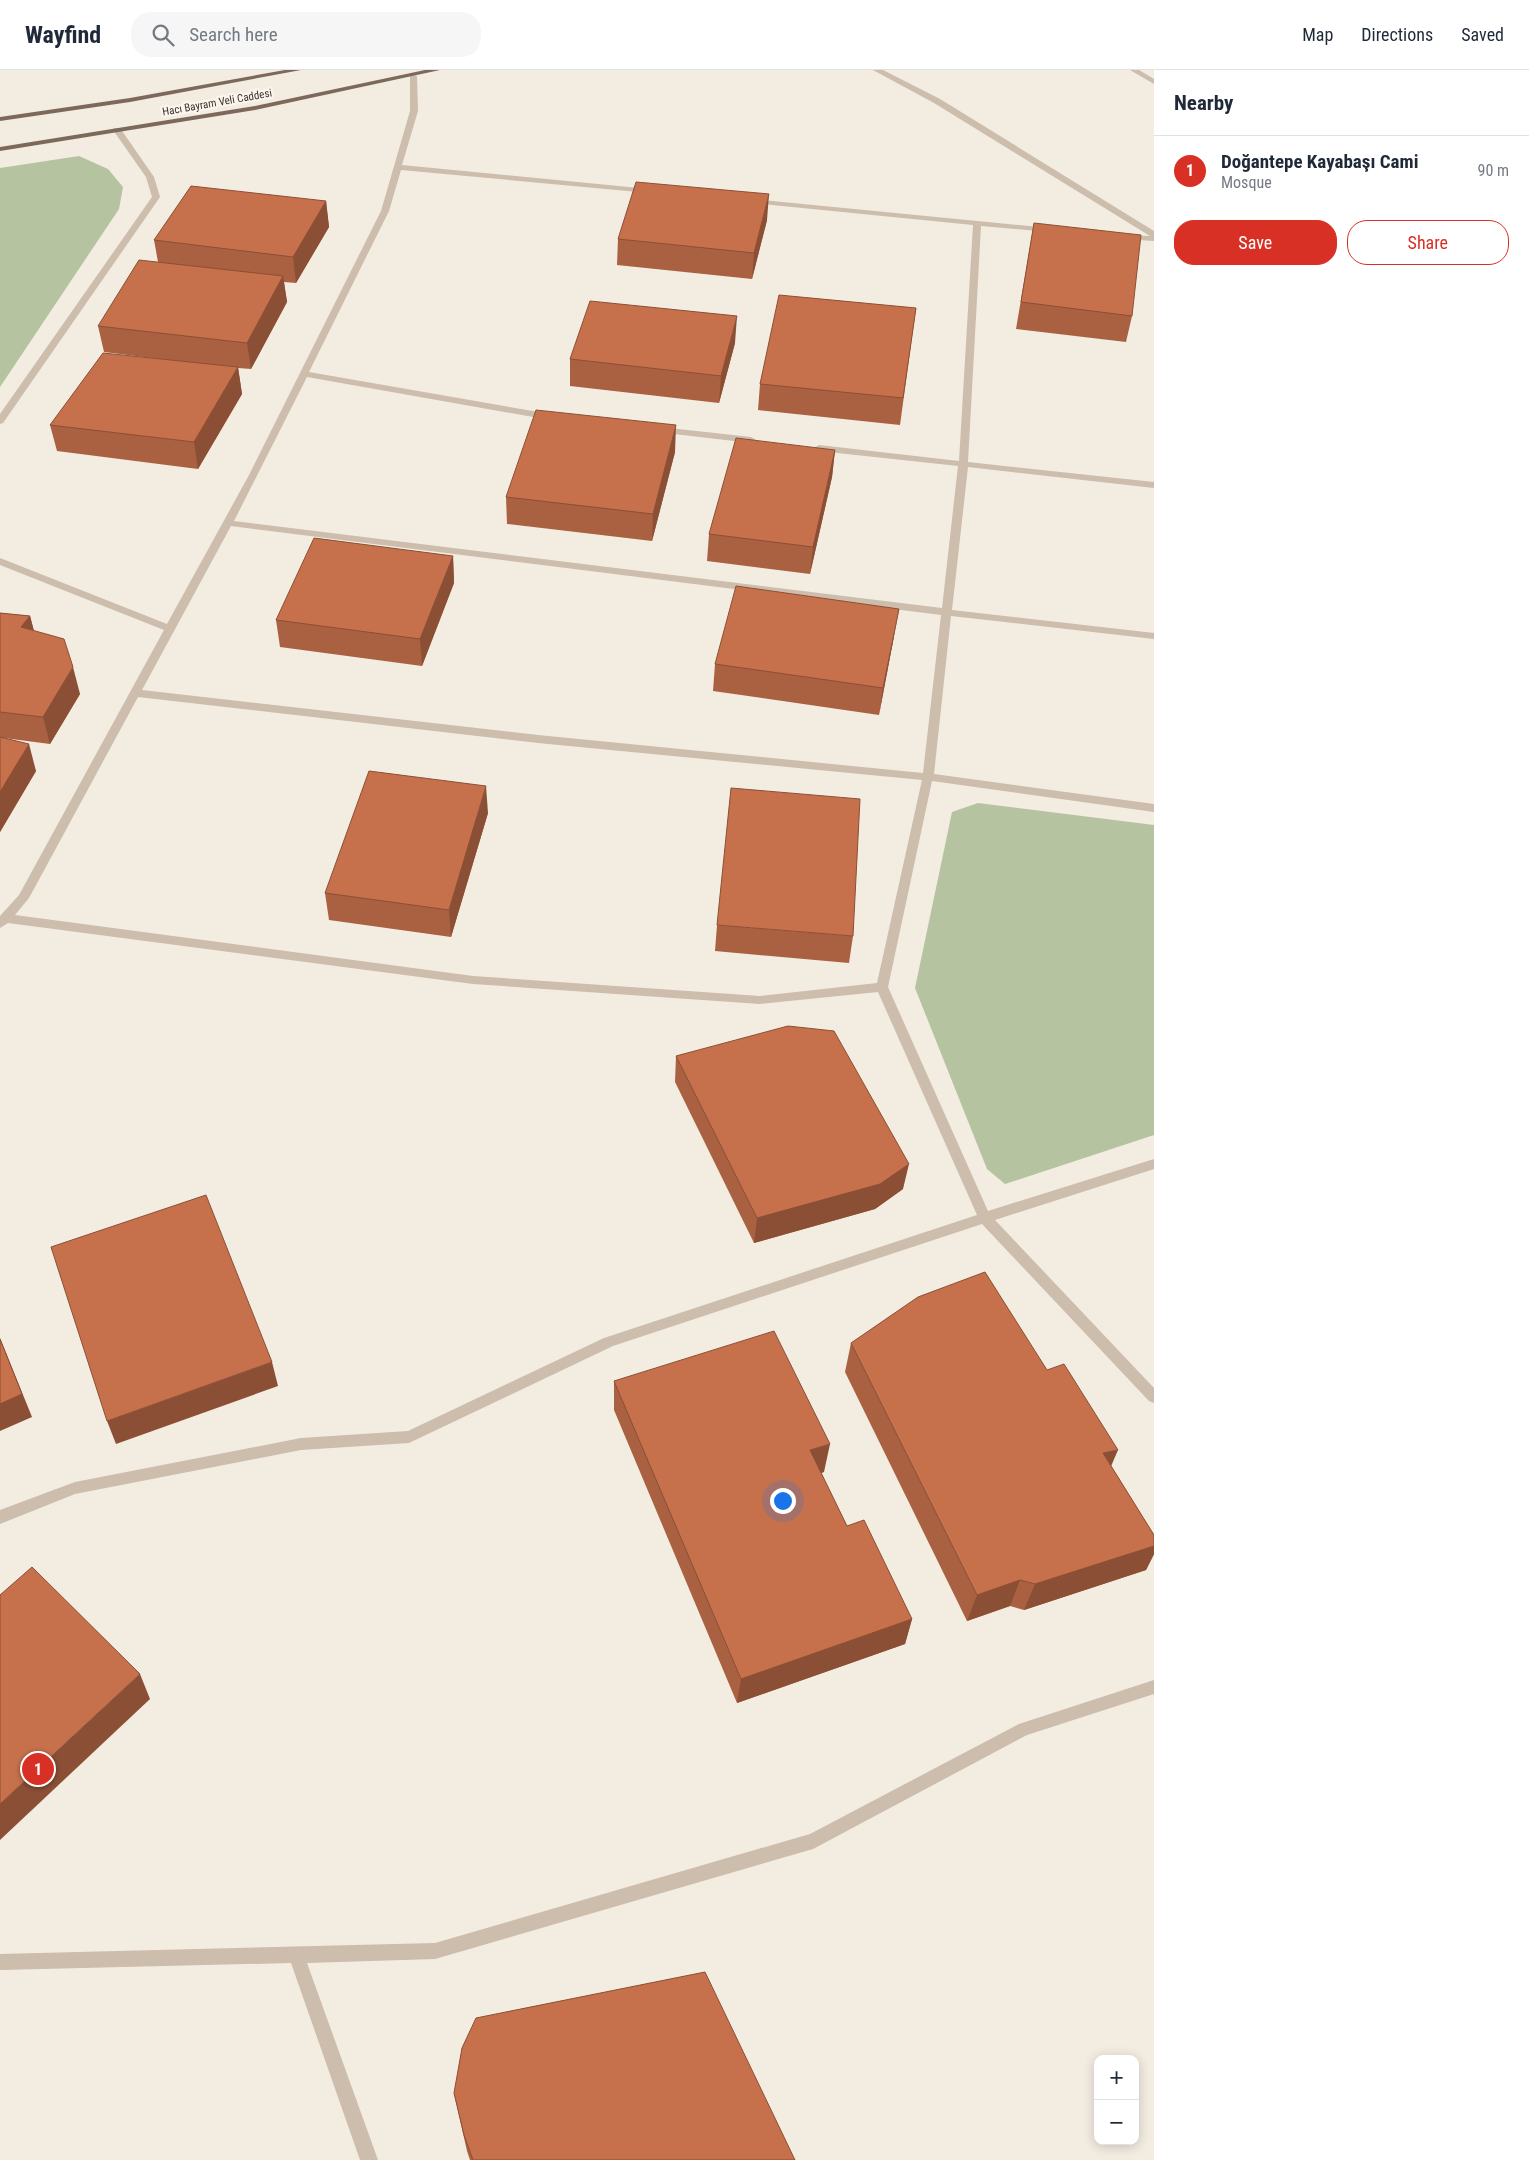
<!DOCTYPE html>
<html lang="en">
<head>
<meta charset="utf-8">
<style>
  body { margin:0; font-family:"Roboto Condensed",sans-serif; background:#f6f6f7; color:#1f2937 }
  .controls { position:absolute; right:15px; bottom:15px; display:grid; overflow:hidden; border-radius:10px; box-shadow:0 2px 12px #0003 }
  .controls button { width:45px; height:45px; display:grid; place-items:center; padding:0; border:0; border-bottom:1px solid #e0e1e3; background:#fff; color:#1f2937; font:25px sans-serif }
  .you { position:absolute; left:782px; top:1430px; width:18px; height:18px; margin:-12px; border:4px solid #fff; border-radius:50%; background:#1a73e8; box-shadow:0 0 0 8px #1a73e833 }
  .badge { display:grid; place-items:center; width:32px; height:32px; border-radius:50%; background:#d93025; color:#fff; font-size:16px; font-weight:700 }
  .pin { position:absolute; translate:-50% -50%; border:2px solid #fff; box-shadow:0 1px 5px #0006 }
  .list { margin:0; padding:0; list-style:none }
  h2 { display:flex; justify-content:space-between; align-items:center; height:65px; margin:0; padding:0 20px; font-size:21px }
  h2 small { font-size:16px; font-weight:400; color:#747a83 }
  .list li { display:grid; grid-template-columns:32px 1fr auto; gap:15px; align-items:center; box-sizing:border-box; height:70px; padding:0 20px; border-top:1px solid #e0e1e3 }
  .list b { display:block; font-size:19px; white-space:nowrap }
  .list p { margin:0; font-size:16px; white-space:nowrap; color:#747a83 }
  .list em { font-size:16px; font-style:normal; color:#747a83 }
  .actions { display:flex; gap:10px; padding:15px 20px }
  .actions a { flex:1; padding:11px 0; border:1px solid #d93025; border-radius:20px; text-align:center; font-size:18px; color:#d93025 }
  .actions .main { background:#d93025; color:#fff }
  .icon { flex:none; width:28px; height:28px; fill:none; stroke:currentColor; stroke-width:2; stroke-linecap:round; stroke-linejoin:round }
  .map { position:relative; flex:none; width:1154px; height:2090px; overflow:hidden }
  header { display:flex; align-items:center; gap:30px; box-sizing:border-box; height:70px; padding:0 25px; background:#fff; border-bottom:1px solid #e0e1e3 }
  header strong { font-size:24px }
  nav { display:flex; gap:28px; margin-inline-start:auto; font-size:18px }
  .search { width:350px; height:45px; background:#f6f6f7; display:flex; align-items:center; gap:12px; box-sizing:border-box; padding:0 18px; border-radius:20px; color:#747a83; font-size:19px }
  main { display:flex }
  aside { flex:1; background:#fff }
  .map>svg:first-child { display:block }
</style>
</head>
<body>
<header>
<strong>Wayfind</strong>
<div class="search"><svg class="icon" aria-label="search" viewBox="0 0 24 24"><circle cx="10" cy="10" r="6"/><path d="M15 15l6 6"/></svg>Search here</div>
<nav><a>Map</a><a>Directions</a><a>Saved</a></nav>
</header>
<main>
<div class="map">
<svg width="1154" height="2090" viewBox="0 0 1154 2090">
  <rect width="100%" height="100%" fill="#f3ece1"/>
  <g fill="#b5c3a0">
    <path d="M79,86L108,99L123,117L119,139L0,317V98Z"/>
    <path d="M978,733L1154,755V1065L1005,1114L987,1099L915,918L952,742Z"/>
  </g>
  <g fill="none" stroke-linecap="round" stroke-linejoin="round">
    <g fill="#ccbdac" fill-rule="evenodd">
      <path d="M873,0H883L940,29L1154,161V171L1122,169L1121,167L1125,165L1150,166L934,33Z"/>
      <path d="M1130,0H1139L1154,9V14Z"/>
      <path d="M410,4L417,6L418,41L402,95L649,119L653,121L649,123L401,100L389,141L309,302L550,344L555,347L550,350L307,307L234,451L942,538L958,396L819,381L814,378L819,375L959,391L973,155L751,133L747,131L751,129L1050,158L1054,160L1050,162L981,156L968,392L1154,412V418L968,397L952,540L1154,563V569L951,546L934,704L1154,734V742L932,711L888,917L988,1141L1154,1089V1099L995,1150L1154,1318V1333L1149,1331L982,1154L613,1276L409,1373L301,1380L75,1424L0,1454V1440L75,1412L301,1368L408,1361L604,1268L977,1145L878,922L760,934L473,914L8,853L0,858V846L19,825L164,560L0,495V488L167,554L249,405L381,141L410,41ZM231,456L941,545L923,703L538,665L142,620ZM138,627L538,673L922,710L877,913L760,926L473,906L15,845L29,828Z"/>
      <path d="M114,58H120L154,107L160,127L3,353L0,354V344L152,127L146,107L113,60Z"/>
      <path d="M660,357L751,367L756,370L751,373L657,362L655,360Z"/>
      <path d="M1154,1610V1624L1027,1665L813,1779L435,1889L307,1893L378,2090H360L291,1893L0,1900V1884L435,1873L810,1764L1019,1654Z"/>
    </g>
    <g fill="#7c695c" fill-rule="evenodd">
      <path d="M285,0H301L130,32L0,51V47L130,28Z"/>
      <path d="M425,0H440L255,40L0,81V77L255,36Z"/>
    </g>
  </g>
  <g fill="#aa6141">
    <path d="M326,131L329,157L296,213L284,212L287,232L251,299L238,298L242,324L198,399L57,381L50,355L176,291L104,282L98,256L158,192L154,170Z"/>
    <path d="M767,150L752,209L617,195L618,169Z"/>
    <path d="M1034,153L1132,246L1126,272L1016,259Z"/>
    <path d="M916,238L900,355L758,340L760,314Z"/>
    <path d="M735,273L719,333L570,316V289Z"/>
    <path d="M835,380L832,407L810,504L707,491L709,464Z"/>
    <path d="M675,382L652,471L507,454L506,427Z"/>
    <path d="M453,486L454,513L422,596L280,577L276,550Z"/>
    <path d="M0,543L30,546L34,561L80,624L50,674L4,668L36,701L0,762Z"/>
    <path d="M894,566L879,645L713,621L715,594Z"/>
    <path d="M488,743L451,867L329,850L325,823Z"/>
    <path d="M717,855L853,866L849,893L715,881Z"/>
    <path d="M676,986L903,1119L875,1139L754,1173L675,1012Z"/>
    <path d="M851,1273L1111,1396L1154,1465V1484L1146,1500L1024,1540L1010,1536L967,1551L845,1302Z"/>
    <path d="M614,1311L824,1402L821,1403L847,1456L912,1549L905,1574L737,1633L614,1340Z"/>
    <path d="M454,2023L795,2090H470L467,2081Z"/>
  </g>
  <g fill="#8b4f35">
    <path d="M769,124L767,150L752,209L754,183Z"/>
    <path d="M326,131L329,157L296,213L293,187Z"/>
    <path d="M283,206L287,232L251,299L247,273Z"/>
    <path d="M737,246L735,273L719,333L721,306Z"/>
    <path d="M238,297L242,324L198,399L194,372Z"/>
    <path d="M676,355L675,382L652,471L653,444Z"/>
    <path d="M835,380L832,407L810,504L813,477Z"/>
    <path d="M453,486L454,513L422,596L420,569Z"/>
    <path d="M899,539L894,566L879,645L883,618Z"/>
    <path d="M30,546L37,573L21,557Z"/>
    <path d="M73,597L80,624L50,674L43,647Z"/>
    <path d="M29,674L36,701L0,762V722Z"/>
    <path d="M486,716L488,743L451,867L449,840Z"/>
    <path d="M909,1094L903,1119L875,1139L754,1173L757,1148Z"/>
    <path d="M0,1268L32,1347L0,1361Z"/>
    <path d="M272,1292L278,1316L116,1374L107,1351Z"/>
    <path d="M830,1374L824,1402L804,1408L810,1380Z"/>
    <path d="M1118,1380L1106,1408L1103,1383Z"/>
    <path d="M1154,1476V1484L1146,1500L1024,1540L1035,1514Z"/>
    <path d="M1020,1510L1010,1536L967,1551L977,1525Z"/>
    <path d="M912,1549L905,1574L737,1633L741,1609Z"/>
    <path d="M140,1604L150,1629L0,1770V1734Z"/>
  </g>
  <g fill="#c6714c" stroke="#8b4f35">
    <path d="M636,112L769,124L754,183L618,169Z"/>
    <path d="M191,116L326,131L293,187L154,170Z"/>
    <path d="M1034,153L1141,165L1132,246L1021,232Z"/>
    <path d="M139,190L283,206L247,273L98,256Z"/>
    <path d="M779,225L916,238L903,328L760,314Z"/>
    <path d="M590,231L737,246L721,306L570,289Z"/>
    <path d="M103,283L238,297L194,372L50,355Z"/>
    <path d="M536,340L676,355L653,444L506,427Z"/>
    <path d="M736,368L835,380L813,477L709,464Z"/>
    <path d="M314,468L453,486L420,569L276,550Z"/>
    <path d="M736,516L899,539L883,618L715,594Z"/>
    <path d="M0,543L30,546L21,557L64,569L73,597L43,647L0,642Z"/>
    <path d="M0,667L29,674L0,722Z"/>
    <path d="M369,701L486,716L449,840L325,823Z"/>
    <path d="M731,718L860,729L853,866L717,855Z"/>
    <path d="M788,956L834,961L909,1094L880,1114L757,1148L676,986Z"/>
    <path d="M206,1125L272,1292L107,1351L51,1177Z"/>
    <path d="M985,1202L1047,1300L1064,1294L1118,1380L1103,1383L1154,1465V1476L1035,1514L1020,1510L977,1525L851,1273L918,1227Z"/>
    <path d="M774,1261L830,1374L810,1380L847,1456L864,1450L912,1549L741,1609L614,1311Z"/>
    <path d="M0,1269L22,1324L0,1334Z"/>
    <path d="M32,1497L140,1604L0,1734V1525Z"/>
    <path d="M705,1902L795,2090H473L464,2065L454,2023L462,1978L476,1948Z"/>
  </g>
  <g text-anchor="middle" stroke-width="4.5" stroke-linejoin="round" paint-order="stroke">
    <g font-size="11" fill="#3a312b" stroke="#fbf5ed">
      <text transform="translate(217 32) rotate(-10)" y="4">Hacı Bayram Veli Caddesi</text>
    </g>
  </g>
</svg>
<div class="controls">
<button>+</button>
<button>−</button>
</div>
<div class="you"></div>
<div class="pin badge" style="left:38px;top:1699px">1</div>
</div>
<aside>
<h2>Nearby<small></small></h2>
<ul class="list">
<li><span class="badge">1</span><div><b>Doğantepe Kayabaşı Cami</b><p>Mosque</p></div><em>90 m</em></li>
</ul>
<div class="actions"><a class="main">Save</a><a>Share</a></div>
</aside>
</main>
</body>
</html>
